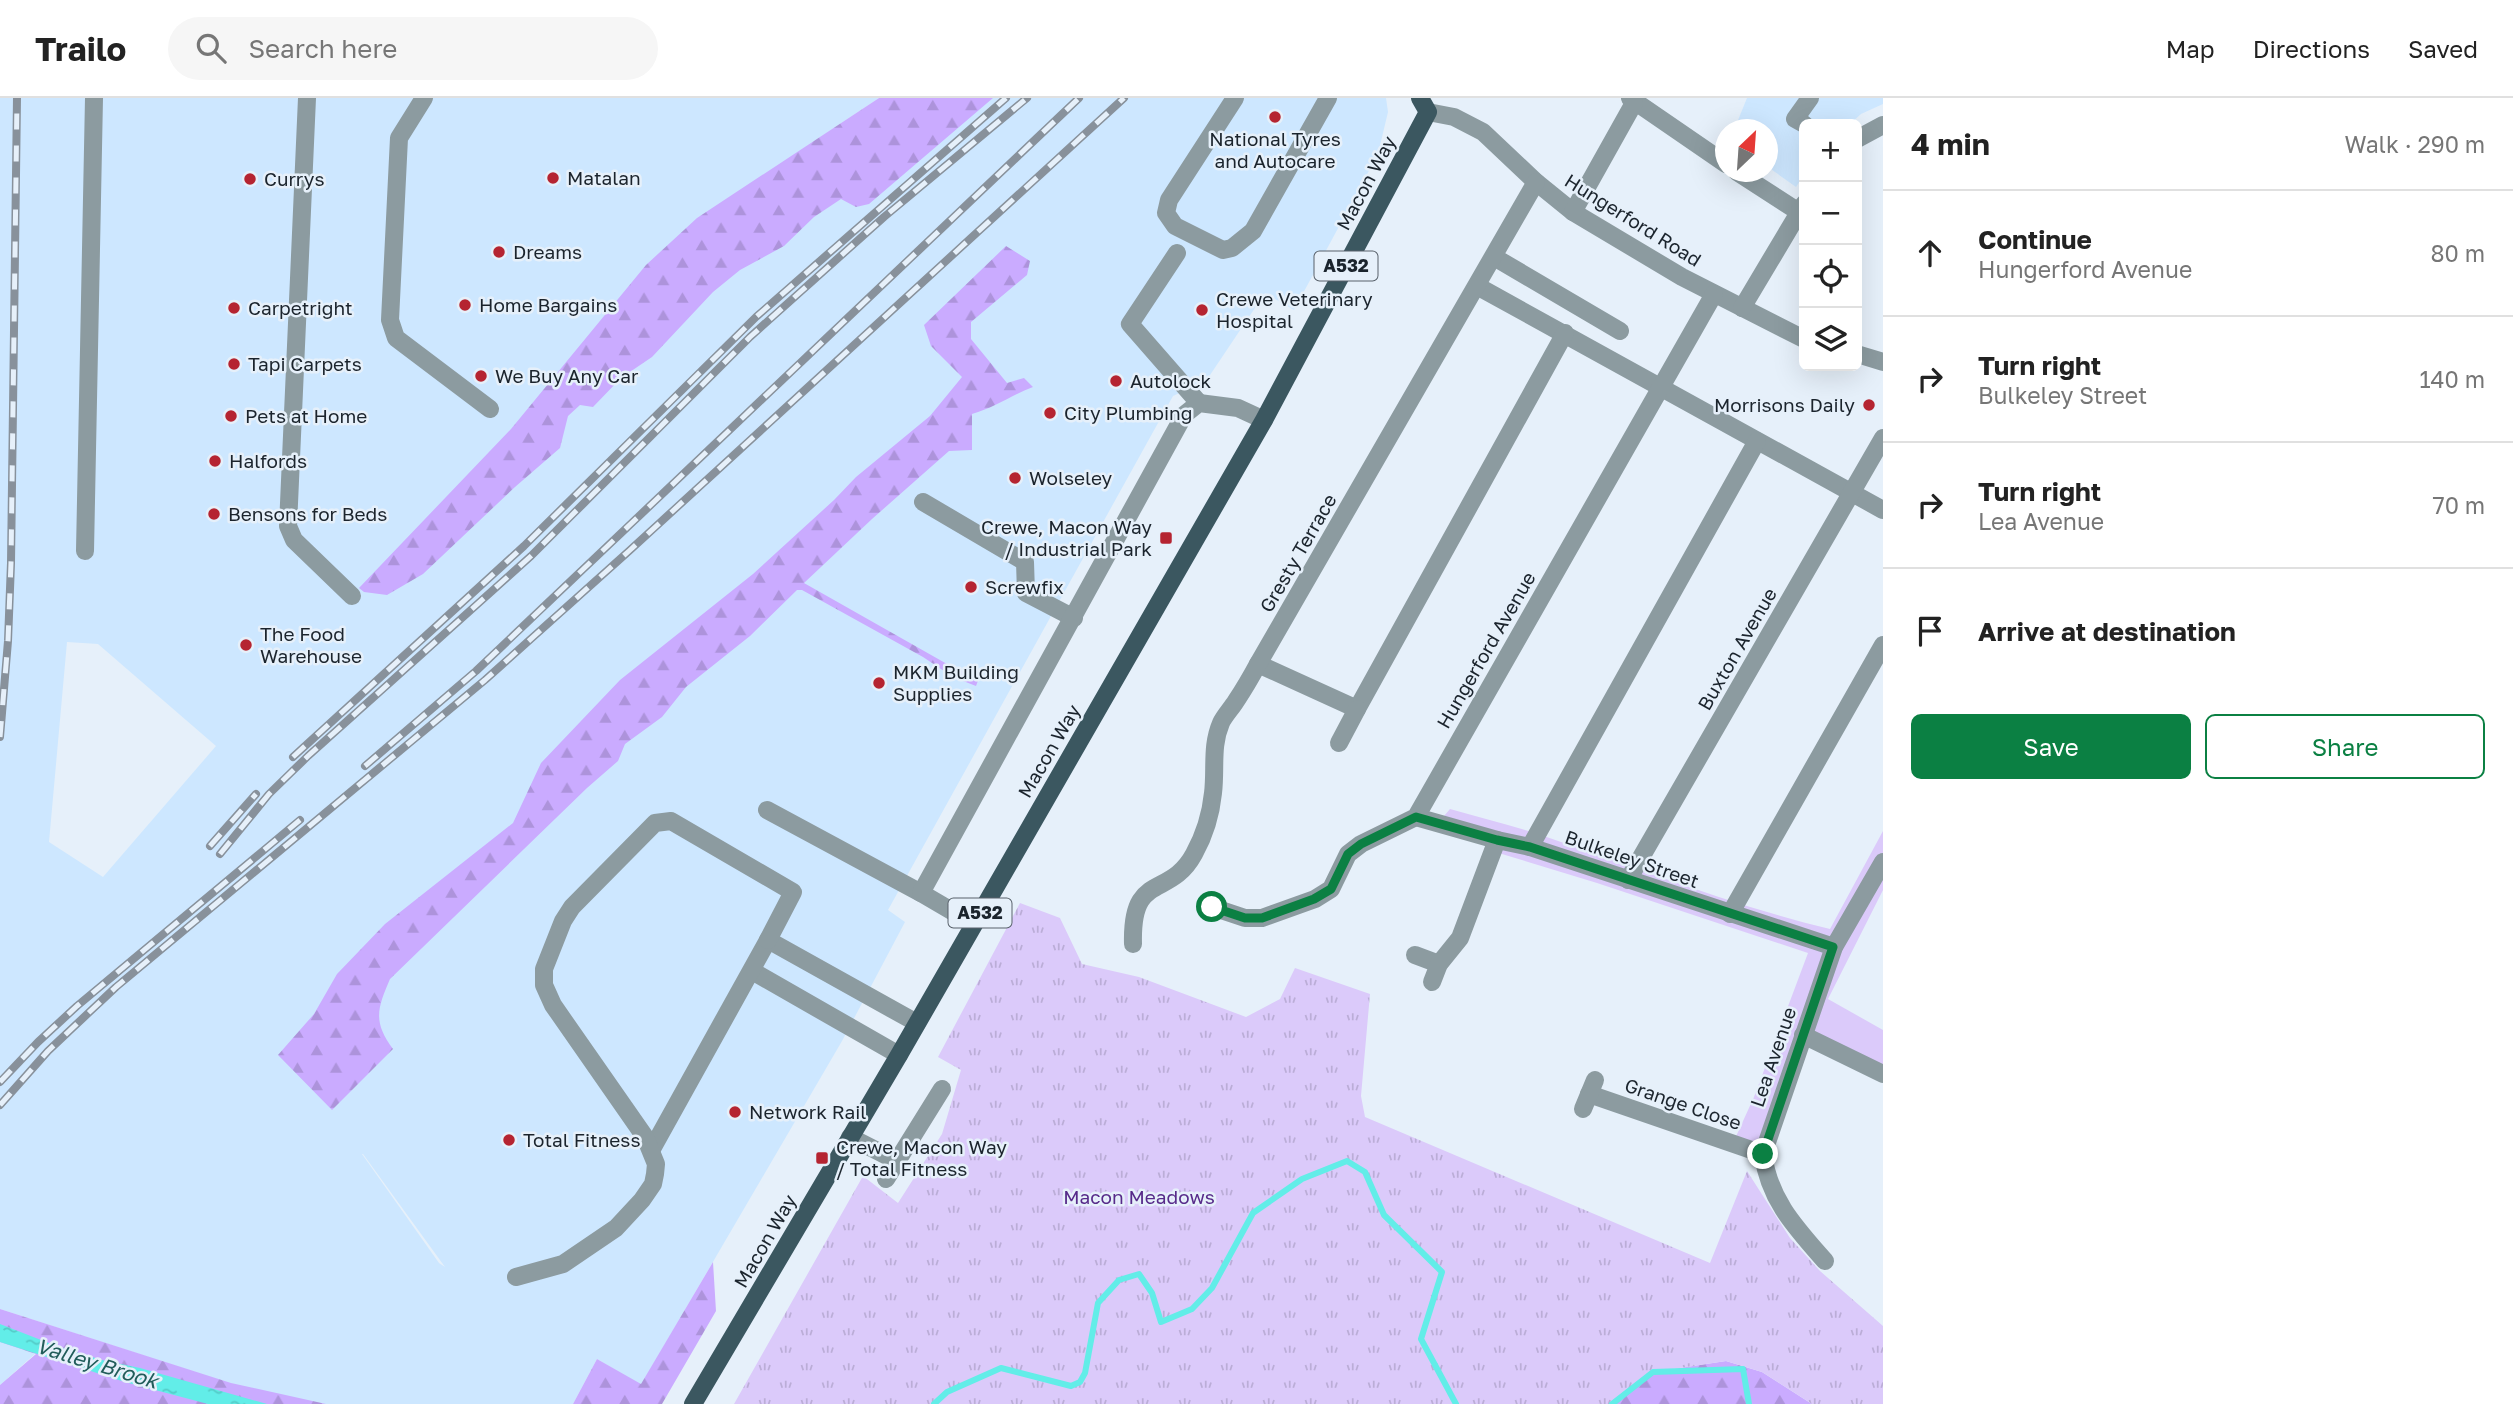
<!DOCTYPE html>
<html lang="en">
<head>
<meta charset="utf-8">
<style>
  body { margin:0; font-family:"Golos Text",sans-serif; background:#f6f6f6; color:#222 }
  .controls { position:absolute; right:21px; top:21px; display:grid; overflow:hidden; border-radius:10px; box-shadow:0 7px 28px #0002 }
  .controls button { width:63px; height:63px; display:grid; place-items:center; padding:0; border:0; border-bottom:2px solid #e0e0e0; background:#fff; color:#222; font:35px sans-serif }
  .compass { position:absolute; left:1715px; top:21px; width:63px; height:63px; border-radius:50%; background:#fff; box-shadow:0 7px 28px #0002; rotate:25deg }
  .stop { position:absolute; width:21px; height:21px; margin:-16px; border:5px solid #0b8043; border-radius:50%; background:#fff }
  .stop.end { background:#0b8043; border-color:#fff; box-shadow:0 2px 7px #0008 }
  .list { margin:0; padding:0; list-style:none }
  h2 { display:flex; justify-content:space-between; align-items:center; height:91px; margin:0; padding:0 28px; font-size:30px }
  h2 small { font-size:23px; font-weight:400; color:#767676 }
  .list li { display:grid; grid-template-columns:46px 1fr auto; gap:21px; align-items:center; box-sizing:border-box; height:126px; padding:0 28px; border-top:2px solid #e0e0e0 }
  .list b { display:block; font-size:26px; white-space:nowrap }
  .list p { margin:0; font-size:23px; white-space:nowrap; color:#767676 }
  .list em { font-size:23px; font-style:normal; color:#767676 }
  .actions { display:flex; gap:14px; padding:21px 28px }
  .actions a { flex:1; padding:16px 0; border:2px solid #0b8043; border-radius:10px; text-align:center; font-size:24px; color:#0b8043 }
  .actions .main { background:#0b8043; color:#fff }
  .icon { flex:none; width:38px; height:38px; fill:none; stroke:currentColor; stroke-width:2; stroke-linecap:round; stroke-linejoin:round }
  .map { position:relative; flex:none; width:1883px; height:1306px; overflow:hidden }
  header { display:flex; align-items:center; gap:42px; box-sizing:border-box; height:98px; padding:0 35px; background:#fff; border-bottom:2px solid #e0e0e0 }
  header strong { font-size:33px }
  nav { display:flex; gap:38px; margin-inline-start:auto; font-size:24px }
  .search { width:490px; height:63px; background:#f6f6f6; display:flex; align-items:center; gap:18px; box-sizing:border-box; padding:0 24px; border-radius:38px; color:#767676; font-size:26px }
  main { display:flex }
  aside { flex:1; background:#fff }
  .map>svg:first-child { display:block }
</style>
</head>
<body>
<header>
<strong>Trailo</strong>
<div class="search"><svg class="icon" aria-label="search" viewBox="0 0 24 24"><circle cx="10" cy="10" r="6"/><path d="M15 15l6 6"/></svg>Search here</div>
<nav><a>Map</a><a>Directions</a><a>Saved</a></nav>
</header>
<main>
<div class="map">
<svg width="1883" height="1306" viewBox="0 0 1883 1306">
  <defs>
    <pattern id="forest-firs" width="22" height="20" patternUnits="userSpaceOnUse" patternTransform="scale(1.75)"><rect width="22" height="20" fill="#caabff"/><path d="M5 1l3.5 6h-7zM16 11l3.5 6h-7z" fill="#ad93db"/></pattern>
    <pattern id="park-tufts" width="24" height="20" patternUnits="userSpaceOnUse" patternTransform="scale(1.75)"><rect width="24" height="20" fill="#dbcafa"/><path d="M3 7l-1-3M5 7V3M7 7l1-3M15 17l-1-3M17 17v-4M19 17l1-3" fill="none" stroke="#bbadd7"/></pattern>
    <pattern id="water-ripples" width="26" height="14" patternUnits="userSpaceOnUse" patternTransform="scale(1.75)"><rect width="26" height="14" fill="#62ede8"/><path d="M2 4q2-2 4 0t4 0M15 11q2-2 4 0t4 0" fill="none" stroke="#54cbc7"/></pattern>
  </defs>
  <rect width="100%" height="100%" fill="#e6f0fa"/>
  <g fill="#cde7ff" fill-rule="evenodd">
    <path d="M0,0H879L798,54L883,0H1386L1388,14L1378,56L1294,212L1265,195L1206,283L1173,298L888,812L905,824L842,943L641,1287L597,1261L573,1306H294L0,1211ZM67,544L98,546L216,648L103,779L49,744ZM362,1056H363L445,1169L439,1165Z"/>
    <path d="M1747,0H1883V6L1861,16L1850,26H1804V77L1796,89L1768,69V32H1734Z"/>
    <path d="M0,1243L36,1255L0,1287Z"/>
  </g>
  <path fill="#dbcafa" d="M1450,711C1479,719 1509,727 1538,736C1635,769 1730,807 1830,831L1883,733V792L1828,901L1883,932V976L1803,937L1763,1056L1733,1045L1754,999L1808,855L1597,785L1492,753L1496,742L1438,725Z"/>
  <g fill="url(#forest-firs)">
    <path d="M879,0H993L869,106L856,109L841,101L814,119L784,148L740,172L713,194L652,259L621,280L593,309L580,307L568,318L560,350L515,389L423,476L387,497L364,494L359,490L511,331L646,167L697,120Z"/>
    <path d="M1006,148L1030,163L1027,177L971,224V241L1007,285L1024,280L1033,289C1012,297 994,310 972,316V352L949,353L872,421L804,485L947,566L979,580L976,588L953,579L923,559L802,492H797L750,538L686,589L662,619L625,646L618,663L587,690L390,881C377,911 373,924 393,951L332,1012L278,957L314,916L337,876L385,826L513,725L541,665L620,582L753,476L834,402L856,379L930,318L962,279L931,248L924,227Z"/>
    <path d="M713,1164L716,1213L662,1306H573L597,1261L641,1286Z"/>
    <path d="M0,1211L231,1285L326,1306H0V1287L36,1256L0,1244Z"/>
    <path d="M1726,1263L1762,1274L1812,1306H1612L1653,1274Z"/>
  </g>
  <path fill="url(#park-tufts)" d="M1020,805L1060,820L1082,866L1139,879L1246,919L1280,901L1295,870L1370,896L1361,998L1365,1019L1710,1165L1747,1073L1790,1140L1820,1173L1883,1228V1306H1812L1762,1274L1726,1263L1653,1274L1612,1306H734L863,1078L898,1105L942,1036L961,972L938,959Z"/>
  <path fill="url(#water-ripples)" d="M0,1226L59,1249L102,1262L140,1270L267,1306H208L125,1284L0,1244Z"/>
  <g fill="none" stroke-linecap="round" stroke-linejoin="round">
    <g stroke="#62ede8" stroke-width="6">
      <path d="M934,1306L947,1294L1001,1270L1071,1288L1080,1284L1085,1275L1098,1205L1119,1182L1139,1176L1152,1195L1161,1224L1192,1211L1212,1190L1253,1115L1302,1081L1347,1063L1365,1074L1384,1117L1442,1174L1421,1241L1456,1306"/>
      <path d="M1612,1306L1653,1274L1743,1271L1749,1306"/>
    </g>
    <g stroke="#8c9ba0" stroke-width="18">
      <path d="M307,0L288,428L294,442L352,498"/>
      <path d="M424,0L399,40L390,222L396,240L490,311"/>
      <path d="M1235,0L1169,102L1166,115L1175,128L1223,152L1232,150L1253,133L1328,0"/>
      <path d="M1630,0L1726,66"/>
      <path d="M1428,14L1454,19L1483,34L1536,84L1573,114L1682,179L1804,241"/>
      <path d="M1804,26L1795,21L1810,0"/>
      <path d="M1857,41L1883,27"/>
      <path d="M1737,74L1799,114"/>
      <path d="M1573,114L1634,5"/>
      <path d="M1177,155L1130,226L1199,305"/>
      <path d="M1494,159L1620,233"/>
      <path d="M1477,188L1883,412"/>
      <path d="M1742,210L1804,106"/>
      <path d="M1857,256L1883,264"/>
      <path d="M923,404L1025,464L1026,495L1074,520"/>
      <path d="M85,453L94,0"/>
      <path d="M1258,566L1357,611L1565,235"/>
      <path d="M1339,645L1357,611"/>
      <path d="M767,712L921,795"/>
      <path d="M1416,719L1497,742L1530,749L1834,849"/>
      <path d="M1530,749L1757,343"/>
      <path d="M1628,782L1883,340"/>
      <path d="M1212,809L1245,820H1262L1315,801L1331,791L1348,756L1361,746L1416,719L1714,196"/>
      <path d="M1730,816L1883,547"/>
      <path d="M974,826L921,795L1184,317L1199,305L1238,310L1264,322"/>
      <path d="M1133,846C1131,772 1169,802 1194,756C1204,738 1211,715 1213,695C1216,671 1211,648 1221,625C1224,618 1231,611 1236,603C1244,591 1251,579 1258,566L1536,84"/>
      <path d="M1415,857L1439,866"/>
      <path d="M752,873L899,957"/>
      <path d="M1432,884L1439,866L1460,840L1497,742"/>
      <path d="M1803,937L1883,976"/>
      <path d="M1589,996L1763,1056"/>
      <path d="M1583,1011L1595,982"/>
      <path d="M850,1039L897,1063"/>
      <path d="M652,1051L768,842L917,925"/>
      <path d="M886,1081L942,991"/>
      <path d="M1825,1163C1796,1130 1769,1102 1763,1056L1834,849L1883,764"/>
      <path d="M516,1179L563,1166L616,1130L642,1102L653,1086L655,1076L656,1066L645,1039L553,907L544,887V871L563,823L572,809L655,725L671,723L793,794L768,842"/>
    </g>
    <path stroke="#3b5760" stroke-width="18" d="M693,1306L899,957L1264,322L1428,14L1420,0"/>
    <g stroke="#88919b" stroke-width="8">
      <g id="rail">
        <path d="M0,639L8,543L11,465L17,0"/>
        <path d="M293,659L524,448L756,219L1006,0"/>
        <path d="M365,668L476,573L1079,0"/>
        <path d="M210,748L256,696"/>
        <path d="M220,756L269,696L308,658L531,458L750,239L884,119L1027,0"/>
        <path d="M0,984L38,944L77,908L300,722"/>
        <path d="M0,1007L48,953L116,889L485,582L629,453L1124,0"/>
      </g>
    </g>
    <use href="#rail" stroke="#e6f0fa" stroke-width="5" stroke-dasharray="16" stroke-linecap="butt"/>
  </g>
  <g fill="none" stroke-linecap="round" stroke-linejoin="round">
    <path stroke="#0b8043" stroke-width="9" d="M1212,809L1245,820H1262L1314,801L1331,791L1348,756L1361,746L1416,719L1497,742L1530,749L1833,849L1763,1056"/>
  </g>
  <g fill="#b52431" stroke="#e6f0fa" stroke-width="2.5">
    <circle cx="1275" cy="19" r="7"/>
    <circle cx="553" cy="80" r="7"/>
    <circle cx="250" cy="81" r="7"/>
    <circle cx="499" cy="154" r="7"/>
    <circle cx="465" cy="207" r="7"/>
    <circle cx="234" cy="210" r="7"/>
    <circle cx="1202" cy="212" r="7"/>
    <circle cx="234" cy="266" r="7"/>
    <circle cx="481" cy="278" r="7"/>
    <circle cx="1116" cy="283" r="7"/>
    <circle cx="1869" cy="307" r="7"/>
    <circle cx="1050" cy="315" r="7"/>
    <circle cx="231" cy="318" r="7"/>
    <circle cx="215" cy="363" r="7"/>
    <circle cx="1015" cy="380" r="7"/>
    <circle cx="214" cy="416" r="7"/>
    <rect x="1159" y="433" width="14" height="14" rx="3.5"/>
    <circle cx="971" cy="489" r="7"/>
    <circle cx="246" cy="547" r="7"/>
    <circle cx="879" cy="585" r="7"/>
    <circle cx="735" cy="1014" r="7"/>
    <circle cx="509" cy="1042" r="7"/>
    <rect x="815" y="1053" width="14" height="14" rx="3.5"/>
  </g>
  <g text-anchor="middle" stroke-width="5" stroke-linejoin="round" paint-order="stroke">
    <g fill="#e6f0fa" stroke="#58616a" stroke-width="2">
      <rect x="1314.5" y="153.5" width="63" height="29" rx="5"/>
      <rect x="948.5" y="800.5" width="63" height="29" rx="5"/>
    </g>
    <g font-size="18" font-weight="bold" fill="#1b242d">
      <text x="1346" y="174">A532</text>
      <text x="980" y="821">A532</text>
    </g>
    <g font-size="19" fill="#1b242d" stroke="#e6f0fa" text-anchor="start">
      <text x="1275" y="48" text-anchor="middle">National Tyres<tspan x="1275" dy="22">and Autocare</tspan></text>
      <text x="567" y="87">Matalan</text>
      <text x="264" y="88">Currys</text>
      <text x="513" y="161">Dreams</text>
      <text x="1216" y="208">Crewe Veterinary<tspan x="1216" dy="22">Hospital</tspan></text>
      <text x="479" y="214">Home Bargains</text>
      <text x="248" y="217">Carpetright</text>
      <text x="248" y="273">Tapi Carpets</text>
      <text x="495" y="285">We Buy Any Car</text>
      <text x="1130" y="290">Autolock</text>
      <text x="1855" y="314" text-anchor="end">Morrisons Daily</text>
      <text x="1064" y="322">City Plumbing</text>
      <text x="245" y="325">Pets at Home</text>
      <text x="229" y="370">Halfords</text>
      <text x="1029" y="387">Wolseley</text>
      <text x="228" y="423">Bensons for Beds</text>
      <text x="1152" y="436" text-anchor="end">Crewe, Macon Way<tspan x="1152" dy="22">/ Industrial Park</tspan></text>
      <text x="985" y="496">Screwfix</text>
      <text x="260" y="543">The Food<tspan x="260" dy="22">Warehouse</tspan></text>
      <text x="893" y="581">MKM Building<tspan x="893" dy="22">Supplies</tspan></text>
      <text x="749" y="1021">Network Rail</text>
      <text x="523" y="1049">Total Fitness</text>
      <text x="836" y="1056">Crewe, Macon Way<tspan x="836" dy="22">/ Total Fitness</tspan></text>
    </g>
    <g font-size="19" fill="#1b242d" stroke="#e6f0fa">
      <text transform="translate(1366 85) rotate(-62)" y="7">Macon Way</text>
      <text transform="translate(1633 122) rotate(32)" y="7">Hungerford Road</text>
      <text transform="translate(1298 455) rotate(-60)" y="7">Gresty Terrace</text>
      <text transform="translate(1737 551) rotate(-60)" y="7">Buxton Avenue</text>
      <text transform="translate(1486 552) rotate(-60)" y="7">Hungerford Avenue</text>
      <text transform="translate(1049 653) rotate(-60)" y="7">Macon Way</text>
      <text transform="translate(1632 761) rotate(19)" y="7">Bulkeley Street</text>
      <text transform="translate(1773 959) rotate(-71)" y="7">Lea Avenue</text>
      <text transform="translate(1683 1006) rotate(19)" y="7">Grange Close</text>
      <text transform="translate(765 1143) rotate(-60)" y="7">Macon Way</text>
    </g>
    <g font-size="19" fill="#572b8a" stroke="#e6f0fa">
      <text x="1139" y="1106">Macon Meadows</text>
    </g>
    <g font-size="21" font-style="italic" fill="#215c5a" stroke="#e6f0fa">
      <text transform="translate(97 1266) rotate(17)" y="7">Valley Brook</text>
    </g>
  </g>
</svg>
<div class="controls">
<button>+</button>
<button>−</button>
<button><svg class="icon" aria-label="locate" viewBox="0 0 24 24"><circle cx="12" cy="12" r="6"/><path d="M12 2v4M12 18v4M2 12h4M18 12h4"/></svg></button>
<button><svg class="icon" aria-label="layers" viewBox="0 0 24 24"><path d="M12 4l9 5-9 5-9-5zM3 14l9 5 9-5"/></svg></button>
</div>
<svg class="compass" viewBox="-18 -18 36 36"><path d="M0-13l5 13h-10z" fill="#e53935"/><path d="M0 13l5-13h-10z" fill="#767676"/></svg>
<div class="stop" style="left:1212px;top:809px"></div>
<div class="stop end" style="left:1763px;top:1056px"></div>
</div>
<aside>
<h2>4 min<small>Walk · 290 m</small></h2>
<ul class="list">
<li><svg class="icon" aria-label="ahead" viewBox="0 0 24 24"><path d="M12 20V5M6 11l6-6 6 6"/></svg><div><b>Continue</b><p>Hungerford Avenue</p></div><em>80 m</em></li>
<li><svg class="icon" aria-label="right" viewBox="0 0 24 24"><path d="M7 20v-9h11M14 6l5 5-5 5"/></svg><div><b>Turn right</b><p>Bulkeley Street</p></div><em>140 m</em></li>
<li><svg class="icon" aria-label="right" viewBox="0 0 24 24"><path d="M7 20v-9h11M14 6l5 5-5 5"/></svg><div><b>Turn right</b><p>Lea Avenue</p></div><em>70 m</em></li>
<li><svg class="icon" aria-label="arrive" viewBox="0 0 24 24"><path d="M6 21V4h12l-3 4 3 4H6"/></svg><div><b>Arrive at destination</b></div></li>
</ul>
<div class="actions"><a class="main">Save</a><a>Share</a></div>
</aside>
</main>
</body>
</html>
